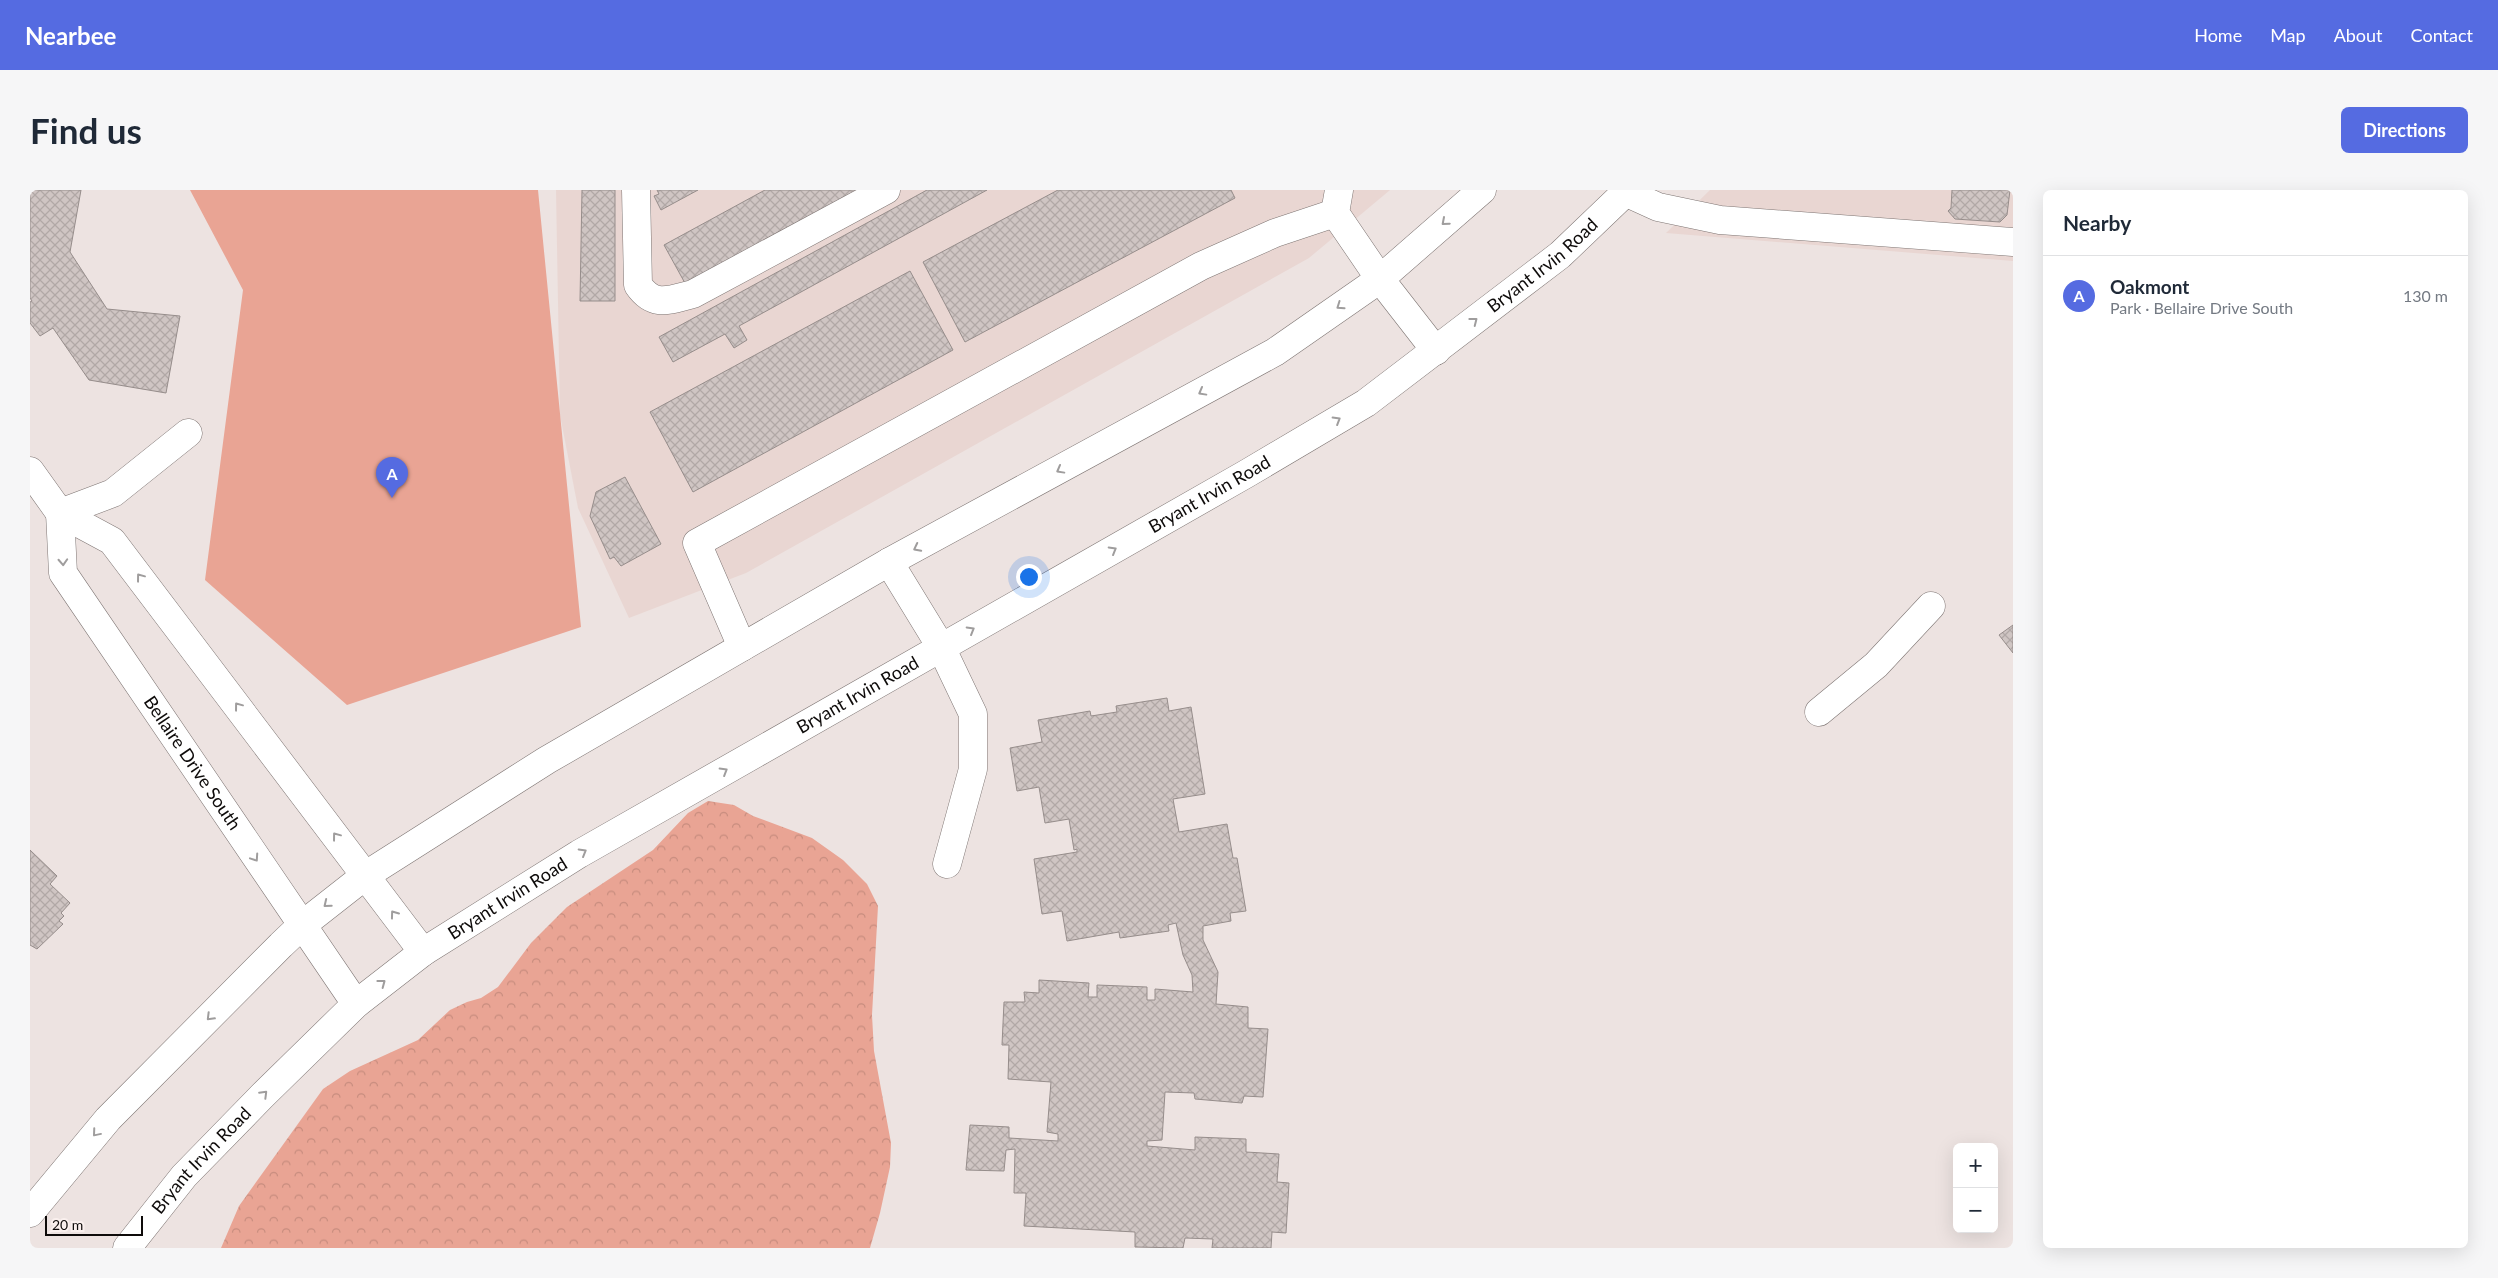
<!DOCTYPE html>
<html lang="en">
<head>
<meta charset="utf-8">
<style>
  body { margin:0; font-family:Lato,sans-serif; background:#f6f6f7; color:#1f2937 }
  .controls { position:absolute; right:15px; bottom:15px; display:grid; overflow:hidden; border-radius:8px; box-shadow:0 5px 20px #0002 }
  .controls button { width:45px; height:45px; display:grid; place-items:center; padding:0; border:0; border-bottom:1px solid #e0e1e3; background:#fff; color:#1f2937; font:25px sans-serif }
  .scale { position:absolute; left:15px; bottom:12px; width:98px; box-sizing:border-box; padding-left:5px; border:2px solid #0e0b0a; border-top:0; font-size:14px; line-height:18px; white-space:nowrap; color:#0e0b0a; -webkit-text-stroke:4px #faf0ee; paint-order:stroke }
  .you { position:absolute; left:998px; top:386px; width:18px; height:18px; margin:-12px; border:4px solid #fff; border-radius:50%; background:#1a73e8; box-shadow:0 0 0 8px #1a73e833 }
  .badge { display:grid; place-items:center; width:32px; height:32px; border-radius:50%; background:#556be1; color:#fff; font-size:16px; font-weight:700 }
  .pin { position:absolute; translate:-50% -41px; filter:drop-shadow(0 1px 2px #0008) }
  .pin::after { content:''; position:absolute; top:26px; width:18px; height:15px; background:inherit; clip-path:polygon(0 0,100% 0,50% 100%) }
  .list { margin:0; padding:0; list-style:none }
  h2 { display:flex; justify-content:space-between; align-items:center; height:65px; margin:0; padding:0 20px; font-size:21px }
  h2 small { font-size:16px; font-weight:400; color:#747a83 }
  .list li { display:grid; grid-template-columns:32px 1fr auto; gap:15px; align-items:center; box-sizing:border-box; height:80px; padding:0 20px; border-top:1px solid #e0e1e3 }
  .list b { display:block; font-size:19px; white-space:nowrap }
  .list p { margin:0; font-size:16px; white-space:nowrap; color:#747a83 }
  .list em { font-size:16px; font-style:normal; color:#747a83 }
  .map { position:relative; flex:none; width:1983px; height:1058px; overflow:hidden; border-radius:8px }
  header { display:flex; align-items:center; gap:30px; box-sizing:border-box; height:70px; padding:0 25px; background:#556be1; color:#fff }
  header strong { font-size:24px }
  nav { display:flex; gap:28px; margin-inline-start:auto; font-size:18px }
  .intro { display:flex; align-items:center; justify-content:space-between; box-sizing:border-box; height:120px; padding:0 30px }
  h1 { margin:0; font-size:35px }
  .button { padding:12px 22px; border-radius:8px; background:#556be1; color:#fff; font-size:18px; font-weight:700 }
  main { display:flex; gap:30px; padding:0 30px }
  aside { flex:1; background:#fff; border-radius:8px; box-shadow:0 5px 20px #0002 }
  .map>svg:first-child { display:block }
</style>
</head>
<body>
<header>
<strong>Nearbee</strong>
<nav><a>Home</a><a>Map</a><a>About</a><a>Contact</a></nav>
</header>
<div class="intro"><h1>Find us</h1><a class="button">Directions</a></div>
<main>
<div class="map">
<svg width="1983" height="1058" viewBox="0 0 1983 1058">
  <defs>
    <pattern id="forest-crowns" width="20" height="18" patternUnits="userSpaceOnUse" patternTransform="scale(1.25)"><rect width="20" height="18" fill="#e9a494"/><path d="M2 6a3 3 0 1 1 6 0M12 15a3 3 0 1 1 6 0" fill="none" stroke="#c78c7e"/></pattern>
    <pattern id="building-cross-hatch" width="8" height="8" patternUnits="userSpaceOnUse" patternTransform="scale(1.25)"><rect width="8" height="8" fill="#cfc5c3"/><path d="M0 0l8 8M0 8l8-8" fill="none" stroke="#b1a8a6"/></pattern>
  </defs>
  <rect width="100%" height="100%" fill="#ede3e1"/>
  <g fill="#e9d6d2">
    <path d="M526,0H1360L1279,68L716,383L599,428L548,318L530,225Z"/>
    <path d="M1680,0H1983V71L1636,43Z"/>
  </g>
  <path fill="url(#forest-crowns)" d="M678,611L704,615L723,626L782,648L813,670L837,694L848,716L842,825L844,861L861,953L860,977L850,1023L840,1058H191L209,1016L293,899L320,881L388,850L420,820L437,812L451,808L468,797L501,753L537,717L623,660L658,623Z"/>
  <path fill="#e9a494" d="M160,0H508L551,437L317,515L175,390L213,100Z"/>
  <g fill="url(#building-cross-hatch)" stroke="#968d8b">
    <path d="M0,0H51L40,62L77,119L150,126L136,203L59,190L23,138L10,146L0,133V112L2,111L0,108Z"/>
    <path d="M552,0H585V111H550Z"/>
    <path d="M627,0H668L631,20L624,6L629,4Z"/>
    <path d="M735,0H831L656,95L634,55Z"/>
    <path d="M897,0H957L709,136L717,150L704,158L695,144L643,172L629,147Z"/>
    <path d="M1028,0H1201L1205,8L935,152L893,72Z"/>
    <path d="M1922,0H1980L1977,25L1970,32L1925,29L1918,21L1921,18Z"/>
    <path d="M880,81L923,160L663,302L620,222Z"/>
    <path d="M595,287L631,354L591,376L584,367L580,369L560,326L566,302Z"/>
    <path d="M1983,435V463L1969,445Z"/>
    <path d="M1137,508L1139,521L1161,517L1175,604L1143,609L1149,642L1197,634L1203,668H1207L1216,721L1200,723L1201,731L1173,736V750L1188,782L1186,814L1218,817V838L1238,839L1233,907L1214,906L1212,913L1165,909L1164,903L1135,902L1132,950L1117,951V956L1165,960V947L1216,949V962L1249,964L1247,992L1259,993L1256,1043L1242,1042L1241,1058H1182L1183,1049L1155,1048L1153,1058L1105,1057V1042L994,1036L996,1003H984L985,959L976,960L974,981L936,980L940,935L979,937V948L1028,951V944L1017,942L1021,892L978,889L979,855H972L974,812H995L994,802L1009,803V790L1059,793L1058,807H1067V795L1117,797V810H1125V799L1163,802L1162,785L1153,765L1146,733L1138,735L1139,741L1090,748L1089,742L1037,751L1032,721L1012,724L1004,669L1047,662V659L1044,660L1039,629L1015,633L1009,597L987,601L980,558L1012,552L1008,530L1060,521L1061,526L1087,522L1086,516Z"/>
    <path d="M0,660L27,686L20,694L40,713L31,723L34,726L29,731L33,734L7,759L0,755Z"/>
  </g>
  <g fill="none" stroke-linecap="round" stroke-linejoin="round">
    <g stroke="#7e7573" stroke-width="29">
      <g id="minor">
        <path d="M606,0L608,95C624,118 639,110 663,104L856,0"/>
        <path d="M1309,0L1305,23L1350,89"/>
        <path d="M1595,2L1628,17L1690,30L1983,52"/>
        <path d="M0,281L30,323L82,351L393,762"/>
        <path id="s1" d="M30,323L33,383L326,814"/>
        <path d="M30,323L83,303L158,243"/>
        <path d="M712,457L667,353L1171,76L1245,43L1305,23"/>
        <path d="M911,457L943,524V579L917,674"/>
        <path d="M1789,522L1846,475L1901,416"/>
      </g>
    </g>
    <g stroke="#7e7573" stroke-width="29">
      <g id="major">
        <path d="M1350,89L1406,161"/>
        <path d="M859,372L911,457"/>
        <path d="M0,1023L78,929L251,755L271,736L336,685L517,570L859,372L1245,162L1350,89L1452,0"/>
        <path id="s2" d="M97,1058L154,986L232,906L326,814L393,762L549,664L1216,284L1336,213L1530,65L1598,0"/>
      </g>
    </g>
    <use href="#minor" stroke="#fff" stroke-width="28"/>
    <use href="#major" stroke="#fff" stroke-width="28"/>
  </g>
  <defs><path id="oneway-chevron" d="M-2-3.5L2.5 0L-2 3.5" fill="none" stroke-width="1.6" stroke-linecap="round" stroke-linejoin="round" transform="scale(1.25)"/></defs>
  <g stroke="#9f9d9d">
    <use href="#oneway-chevron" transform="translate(1415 32) rotate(139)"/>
    <use href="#oneway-chevron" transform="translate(1310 116) rotate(145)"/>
    <use href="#oneway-chevron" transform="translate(1444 131) rotate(-38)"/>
    <use href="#oneway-chevron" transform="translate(1172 202) rotate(151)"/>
    <use href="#oneway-chevron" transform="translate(1307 230) rotate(-31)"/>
    <use href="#oneway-chevron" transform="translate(1030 280) rotate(151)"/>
    <use href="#oneway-chevron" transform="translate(887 358) rotate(153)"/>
    <use href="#oneway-chevron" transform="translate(1083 360) rotate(-30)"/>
    <use href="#oneway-chevron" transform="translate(33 372) rotate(87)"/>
    <use href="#oneway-chevron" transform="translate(110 387) rotate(-127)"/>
    <use href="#oneway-chevron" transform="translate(941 440) rotate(-30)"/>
    <use href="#oneway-chevron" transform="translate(208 516) rotate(-127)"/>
    <use href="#oneway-chevron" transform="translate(694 581) rotate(-31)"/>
    <use href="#oneway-chevron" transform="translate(306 646) rotate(-127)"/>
    <use href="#oneway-chevron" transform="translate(553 662) rotate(-30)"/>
    <use href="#oneway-chevron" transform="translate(225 668) rotate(56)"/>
    <use href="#oneway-chevron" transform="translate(297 714) rotate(141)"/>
    <use href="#oneway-chevron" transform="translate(364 724) rotate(-126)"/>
    <use href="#oneway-chevron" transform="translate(352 793) rotate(-37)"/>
    <use href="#oneway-chevron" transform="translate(180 827) rotate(135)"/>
    <use href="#oneway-chevron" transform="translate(234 904) rotate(-45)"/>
    <use href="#oneway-chevron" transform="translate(66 943) rotate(130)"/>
  </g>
  <g text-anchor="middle" stroke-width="4.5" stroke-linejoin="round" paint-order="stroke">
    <g font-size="18" fill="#0e0b0a" stroke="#faf0ee">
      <text dy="6" stroke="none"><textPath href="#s2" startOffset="1735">Bryant Irvin Road</textPath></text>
      <text dy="6" stroke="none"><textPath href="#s2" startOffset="1330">Bryant Irvin Road</textPath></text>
      <text dy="6" stroke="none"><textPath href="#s2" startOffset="925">Bryant Irvin Road</textPath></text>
      <text dy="6" stroke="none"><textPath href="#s1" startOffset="290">Bellaire Drive South</textPath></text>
      <text dy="6" stroke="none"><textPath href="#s2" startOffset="520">Bryant Irvin Road</textPath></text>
      <text dy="6" stroke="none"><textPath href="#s2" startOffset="115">Bryant Irvin Road</textPath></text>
    </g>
  </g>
</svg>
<div class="controls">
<button>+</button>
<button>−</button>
</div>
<div class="scale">20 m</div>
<div class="you"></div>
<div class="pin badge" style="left:362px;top:308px">A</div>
</div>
<aside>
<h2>Nearby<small></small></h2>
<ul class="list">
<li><span class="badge">A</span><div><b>Oakmont</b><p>Park · Bellaire Drive South</p></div><em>130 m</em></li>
</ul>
</aside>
</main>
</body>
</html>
